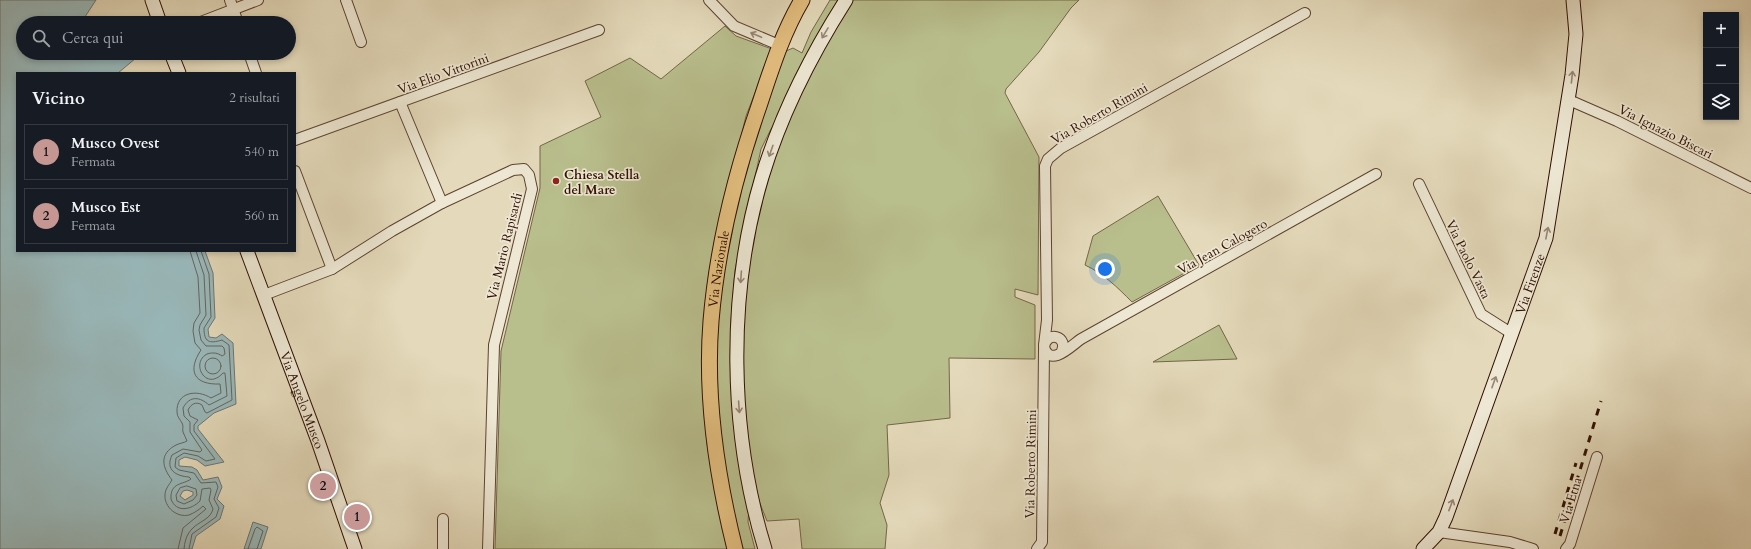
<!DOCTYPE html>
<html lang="it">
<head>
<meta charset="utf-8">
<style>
  body { margin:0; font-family:Cardo,serif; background:#20242c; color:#f1f3f6 }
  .controls { position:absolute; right:12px; top:12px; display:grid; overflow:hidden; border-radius:0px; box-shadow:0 2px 6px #0003 }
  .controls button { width:36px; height:36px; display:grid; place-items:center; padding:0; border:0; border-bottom:1px solid #363941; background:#171b24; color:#f1f3f6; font:20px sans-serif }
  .you { position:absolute; left:1105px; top:269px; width:14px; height:14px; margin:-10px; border:3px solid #fff; border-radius:50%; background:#1a73e8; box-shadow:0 0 0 6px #1a73e833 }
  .badge { display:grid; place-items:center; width:26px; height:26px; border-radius:50%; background:#c59692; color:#111; font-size:13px; font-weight:700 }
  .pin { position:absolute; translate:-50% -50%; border:2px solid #fff; box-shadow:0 1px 4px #0006 }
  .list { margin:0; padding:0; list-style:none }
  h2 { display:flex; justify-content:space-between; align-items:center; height:52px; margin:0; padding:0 16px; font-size:17px }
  h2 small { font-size:13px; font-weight:400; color:#9ea1a6 }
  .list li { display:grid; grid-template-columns:26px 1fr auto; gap:12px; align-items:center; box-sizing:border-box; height:56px; margin:0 8px 8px; padding:0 8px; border:1px solid #363941; border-radius:0px }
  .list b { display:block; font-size:15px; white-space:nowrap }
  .list p { margin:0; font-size:13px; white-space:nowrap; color:#9ea1a6 }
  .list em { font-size:13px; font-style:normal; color:#9ea1a6 }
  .icon { flex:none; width:22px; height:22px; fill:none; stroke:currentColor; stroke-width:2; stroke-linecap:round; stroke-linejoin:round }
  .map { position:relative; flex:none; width:1751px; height:549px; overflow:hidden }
  .search { position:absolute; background:#171b24; box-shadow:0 2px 6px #0003; left:16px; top:16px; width:280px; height:44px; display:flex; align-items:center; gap:10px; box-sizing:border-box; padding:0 14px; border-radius:22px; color:#9ea1a6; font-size:15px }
  .panel { position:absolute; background:#171b24; box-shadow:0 2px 6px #0003; left:16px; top:72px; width:280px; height:180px; border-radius:0px }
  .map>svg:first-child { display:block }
</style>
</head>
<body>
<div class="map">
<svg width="1751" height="549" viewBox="0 0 1751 549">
  <rect width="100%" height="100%" fill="#e4dabb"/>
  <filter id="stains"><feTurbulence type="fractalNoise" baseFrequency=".005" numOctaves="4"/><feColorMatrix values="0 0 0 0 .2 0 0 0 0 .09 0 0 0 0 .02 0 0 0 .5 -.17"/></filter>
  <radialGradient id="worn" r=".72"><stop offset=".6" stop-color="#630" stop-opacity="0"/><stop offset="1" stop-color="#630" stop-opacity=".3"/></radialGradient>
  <g fill="#b9be8d" stroke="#746647">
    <path d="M830,0H841L778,120L771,129L761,149L735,270L731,320V379L736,444L749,507L748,522L755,549H741C729,495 717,440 716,385C715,313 727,241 745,172C755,133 770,95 782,57L786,51L793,48L802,53L811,32Z"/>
    <path d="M848,0H1079L1071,8L1039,52L1006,89L1005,93L1039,157L1038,295L1015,289V297L1035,305V359L949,358L950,418L887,425L889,475L880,503L887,525L885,549H802L799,519L767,521L755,491L742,402V308L756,215L788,114Z"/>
    <path d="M725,26L736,36L772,49L746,116L722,214L703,395L707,444L729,549H495L501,351L540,188V146L601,117L585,81L630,58L661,79Z"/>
    <path d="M1158,196L1199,265L1132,302C1117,287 1104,274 1085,265L1093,236Z"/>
    <path d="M1219,325L1237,359L1153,362Z"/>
  </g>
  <g fill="#99b8ba" stroke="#6f7470" fill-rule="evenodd">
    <path d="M0,0H96L81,23H23V53H135L136,58L118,73H17V251H205L213,273L215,318L208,329L209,337L216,338L222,334L233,343L236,404L214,413L198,426V429L224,462L205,466L197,460L185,457L179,460V466L192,467L197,470L203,480L218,477L222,487L217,499L224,506L220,519L196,536L192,549H0ZM187,490L193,492V495L185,500L180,496L183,491Z"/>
    <path d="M253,522L268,527L261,549H244Z"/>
  </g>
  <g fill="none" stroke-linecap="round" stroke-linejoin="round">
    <g stroke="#64645e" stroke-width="1">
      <circle cx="213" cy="366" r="8"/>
      <path d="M187,486L196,489L197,495L193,500L184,504L177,501L176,495L180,488Z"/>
      <path d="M178,549L183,528L206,509L203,506C199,510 194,513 189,515C177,518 164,507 165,495C165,489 169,485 172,480C162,467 159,454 176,445C180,443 184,443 187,441C186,438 184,435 183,432C182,429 184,426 182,423C180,419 177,417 177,412C176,392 197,389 211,398L221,393L220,384C194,385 187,371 201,350L195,343L193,331L194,323L200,313L198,277L190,251"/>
      <path d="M184,549C186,520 209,525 213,509L209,500L211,490L210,488L202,489L200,501C191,510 176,513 171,499C170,482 183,485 191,479L189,477C176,476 165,470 172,455L183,449L200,452L202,450L190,432V422L184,416L183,408C190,395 200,397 209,405L227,396L225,373H223C206,392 190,363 207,354C213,352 218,353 222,356L225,354L224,348L222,346H206L201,340L199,330L200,325L206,315L204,275L196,251"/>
      <path d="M189,549L192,534L216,517L219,508L214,499L218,487L216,482L201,483L194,473L179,470L175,467L176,458L184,453L198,456L206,461L215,459L194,431V425L198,420L190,416L188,410C191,404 196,401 202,405L205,412L207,413L232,400L229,345L222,340C209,344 204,342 204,328L211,317L209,274L201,251"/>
      <path d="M248,549L255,529L257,527L263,531L257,549"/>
    </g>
    <g stroke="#5d4230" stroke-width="12">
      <g id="street">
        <path d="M230,0L238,23"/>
        <path d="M346,0L361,42"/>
        <path d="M709,0L734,26L779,45"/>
        <path d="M198,23L258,0"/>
        <path d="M249,53L256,73"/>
        <path d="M1569,100L1617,121L1751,188"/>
        <path d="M400,102L442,203"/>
        <path d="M295,140L599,30"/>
        <path d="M295,171L332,269"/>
        <path d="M1419,184L1481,314L1511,333"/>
        <path d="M264,295L332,269L392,231L442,203L513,170L524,169L529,175L532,189L494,345L488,549"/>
        <path d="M1044,345L1047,320L1045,166L1048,159L1061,148L1305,13"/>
        <path d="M1061,353C1070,336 1046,330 1044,347C1050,368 1071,346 1081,339L1376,174"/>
        <path d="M443,519V549"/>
        <path d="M1439,532L1510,542L1533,549"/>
        <path d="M1037,549L1042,542L1044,350"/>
        <path d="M1566,549L1570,544L1597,457"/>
      </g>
    </g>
    <g stroke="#300f01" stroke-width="15">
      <g id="secondary">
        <path d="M152,0L160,23"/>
        <path d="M171,53L179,73"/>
        <path id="s1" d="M247,251L318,441L355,549"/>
        <path d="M765,549C729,432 727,294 762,177C781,114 811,55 846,0"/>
        <path id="s2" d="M1423,549L1439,532L1446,517L1546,238L1572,75L1576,34L1573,0"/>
      </g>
    </g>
    <g stroke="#300f01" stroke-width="17">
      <g id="primary">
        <path id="s3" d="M735,549C717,477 705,396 711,321C717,249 735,175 759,106C771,70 782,34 802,0"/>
      </g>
    </g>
    <use href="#street" stroke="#ede7d3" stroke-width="10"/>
    <use href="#secondary" stroke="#ede7d3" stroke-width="13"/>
    <use href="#primary" stroke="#e2bd7e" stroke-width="15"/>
    <g stroke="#300f01" stroke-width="3" stroke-dasharray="7 7" stroke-linecap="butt">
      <path d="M1555,534L1576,463"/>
      <path d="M1560,536L1601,401"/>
    </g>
  </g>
  <defs><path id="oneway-shaft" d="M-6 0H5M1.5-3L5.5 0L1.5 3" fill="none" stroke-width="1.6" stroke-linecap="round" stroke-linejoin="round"/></defs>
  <g stroke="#988674">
    <use href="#oneway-shaft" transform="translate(825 33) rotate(121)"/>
    <use href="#oneway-shaft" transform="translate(756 35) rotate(-157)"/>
    <use href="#oneway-shaft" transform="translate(1572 77) rotate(-84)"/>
    <use href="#oneway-shaft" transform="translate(771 151) rotate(109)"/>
    <use href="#oneway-shaft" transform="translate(1547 233) rotate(-79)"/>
    <use href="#oneway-shaft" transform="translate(741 277) rotate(94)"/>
    <use href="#oneway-shaft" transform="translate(1494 382) rotate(-70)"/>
    <use href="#oneway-shaft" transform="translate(739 407) rotate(86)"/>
    <use href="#oneway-shaft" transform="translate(1451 505) rotate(-69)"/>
  </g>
  <circle fill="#8f2418" stroke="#ede7d3" stroke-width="1.5" cx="556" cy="181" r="4"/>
  <g text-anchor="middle" stroke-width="3.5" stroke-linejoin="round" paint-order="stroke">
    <g font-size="13" fill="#300f01" stroke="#ede7d3">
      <text transform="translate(443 73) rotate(-20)" y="5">Via Elio Vittorini</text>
      <text transform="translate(1099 113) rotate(-30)" y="5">Via Roberto Rimini</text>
      <text transform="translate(1666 131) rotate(27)" y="5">Via Ignazio Biscari</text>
      <text transform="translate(504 246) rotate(-76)" y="5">Via Mario Rapisardi</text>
      <text transform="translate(1222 246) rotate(-29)" y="5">Via Jean Calogero</text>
      <text transform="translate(1469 259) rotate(64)" y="5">Via Paolo Vasta</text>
      <text dy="5" stroke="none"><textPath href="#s3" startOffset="283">Via Nazionale</textPath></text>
      <text dy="5" stroke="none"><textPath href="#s2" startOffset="288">Via Firenze</textPath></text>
      <text dy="5" stroke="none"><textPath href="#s1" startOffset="159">Via Angelo Musco</textPath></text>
      <text transform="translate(1030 464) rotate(-89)" y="5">Via Roberto Rimini</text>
      <text transform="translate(1570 500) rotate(-73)" y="5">Via Etna</text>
    </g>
    <g font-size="13" font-weight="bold" fill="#300f01" stroke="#ede7d3" text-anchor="start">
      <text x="564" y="179">Chiesa Stella<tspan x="564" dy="15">del Mare</tspan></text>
    </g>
  </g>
  <rect width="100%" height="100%" filter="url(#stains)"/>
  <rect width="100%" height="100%" fill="url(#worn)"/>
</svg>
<div class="controls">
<button>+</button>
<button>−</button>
<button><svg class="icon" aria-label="layers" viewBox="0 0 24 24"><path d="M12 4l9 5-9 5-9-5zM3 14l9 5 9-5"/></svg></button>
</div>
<div class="you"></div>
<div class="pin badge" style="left:357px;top:517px">1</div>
<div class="pin badge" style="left:323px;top:486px">2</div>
<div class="search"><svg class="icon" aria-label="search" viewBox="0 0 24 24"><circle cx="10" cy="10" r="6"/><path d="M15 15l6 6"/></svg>Cerca qui</div>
<section class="panel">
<h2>Vicino<small>2 risultati</small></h2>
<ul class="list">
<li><span class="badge">1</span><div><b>Musco Ovest</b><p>Fermata</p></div><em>540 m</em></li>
<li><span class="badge">2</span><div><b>Musco Est</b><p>Fermata</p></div><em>560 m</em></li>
</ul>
</section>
</div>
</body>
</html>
